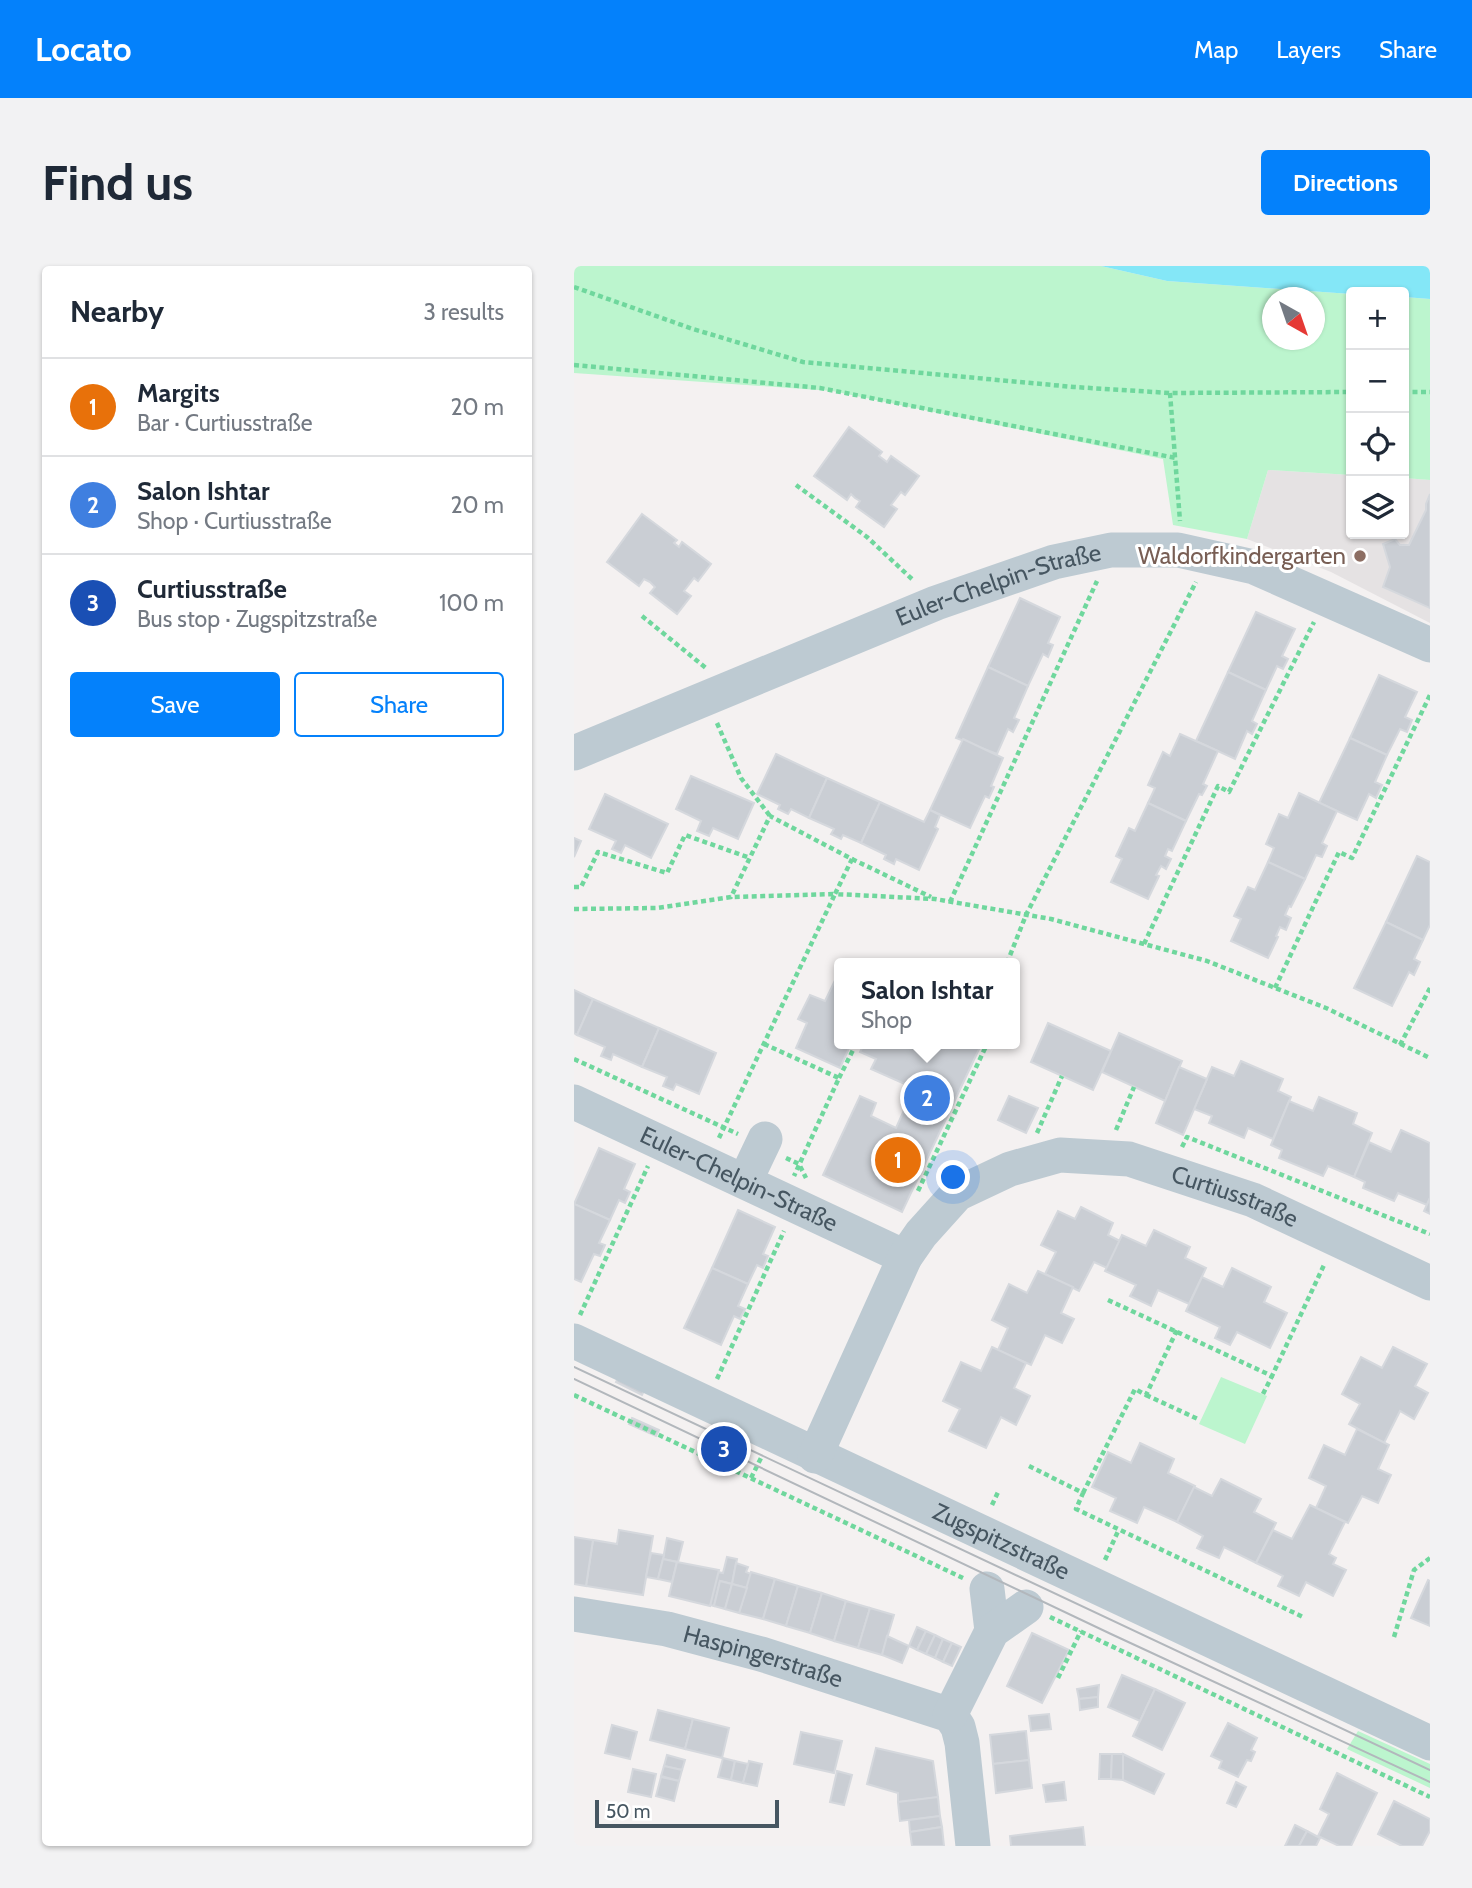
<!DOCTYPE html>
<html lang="en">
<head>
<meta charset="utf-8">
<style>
  body { margin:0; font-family:Cabin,sans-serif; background:#f2f2f3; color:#1f2937 }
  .controls { position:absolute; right:21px; top:21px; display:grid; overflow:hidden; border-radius:7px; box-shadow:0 2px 5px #0004 }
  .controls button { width:63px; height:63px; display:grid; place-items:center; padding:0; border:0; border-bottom:2px solid #e0e1e3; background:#fff; color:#1f2937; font:35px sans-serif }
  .compass { position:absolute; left:688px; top:21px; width:63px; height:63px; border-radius:50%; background:#fff; box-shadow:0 2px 5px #0004; rotate:140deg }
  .scale { position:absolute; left:21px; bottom:18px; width:184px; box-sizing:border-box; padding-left:7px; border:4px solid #465661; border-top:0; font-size:19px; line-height:24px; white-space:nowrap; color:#465661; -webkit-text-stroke:5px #fff; paint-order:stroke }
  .you { position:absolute; left:380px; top:912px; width:24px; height:24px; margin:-18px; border:5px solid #fff; border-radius:50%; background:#1a73e8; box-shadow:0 0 0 10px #1a73e833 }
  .badge { display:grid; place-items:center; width:46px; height:46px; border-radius:50%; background:#0481fb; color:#fff; font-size:23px; font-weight:700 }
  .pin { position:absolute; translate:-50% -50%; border:4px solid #fff; box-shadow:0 2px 7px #0006 }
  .popup { position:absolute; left:260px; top:692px; width:186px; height:91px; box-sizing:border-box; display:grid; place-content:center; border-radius:7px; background:#fff; filter:drop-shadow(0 2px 5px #0005); font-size:23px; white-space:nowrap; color:#747a83 }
  .popup b { font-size:26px; color:#1f2937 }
  .popup::after { content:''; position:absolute; left:50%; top:100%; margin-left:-14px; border:14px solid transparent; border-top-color:#fff }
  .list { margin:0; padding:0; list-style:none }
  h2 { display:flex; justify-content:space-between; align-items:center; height:91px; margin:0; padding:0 28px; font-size:30px }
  h2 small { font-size:23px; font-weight:400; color:#747a83 }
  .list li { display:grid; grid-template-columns:46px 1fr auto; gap:21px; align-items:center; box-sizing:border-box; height:98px; padding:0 28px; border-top:2px solid #e0e1e3 }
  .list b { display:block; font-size:26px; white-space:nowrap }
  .list p { margin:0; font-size:23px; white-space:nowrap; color:#747a83 }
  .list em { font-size:23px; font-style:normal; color:#747a83 }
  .actions { display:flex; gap:14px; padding:21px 28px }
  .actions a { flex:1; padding:16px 0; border:2px solid #0481fb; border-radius:7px; text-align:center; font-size:24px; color:#0481fb }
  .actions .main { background:#0481fb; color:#fff }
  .icon { flex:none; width:38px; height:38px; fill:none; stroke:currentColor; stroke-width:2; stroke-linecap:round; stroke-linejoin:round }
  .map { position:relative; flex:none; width:856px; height:1580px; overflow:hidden; border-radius:7px }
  header { display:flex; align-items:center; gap:42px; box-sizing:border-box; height:98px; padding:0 35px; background:#0481fb; color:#fff }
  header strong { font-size:33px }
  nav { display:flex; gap:38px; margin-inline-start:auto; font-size:24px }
  .intro { display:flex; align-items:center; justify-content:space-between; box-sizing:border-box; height:168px; padding:0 42px }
  h1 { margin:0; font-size:49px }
  .button { padding:18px 32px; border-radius:7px; background:#0481fb; color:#fff; font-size:24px; font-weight:700 }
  main { display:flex; gap:42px; padding:0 42px }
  aside { flex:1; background:#fff; border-radius:7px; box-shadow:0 2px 5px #0004 }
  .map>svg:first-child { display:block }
</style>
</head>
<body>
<header>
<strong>Locato</strong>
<nav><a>Map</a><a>Layers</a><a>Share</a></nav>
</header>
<div class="intro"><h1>Find us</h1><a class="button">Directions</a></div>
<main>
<aside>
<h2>Nearby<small>3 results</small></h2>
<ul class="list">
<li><span class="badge" style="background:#e8710a">1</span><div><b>Margits</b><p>Bar · Curtiusstraße</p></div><em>20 m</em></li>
<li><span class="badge" style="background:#3f7fe0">2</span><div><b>Salon Ishtar</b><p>Shop · Curtiusstraße</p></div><em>20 m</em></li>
<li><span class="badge" style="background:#1a4fb4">3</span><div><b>Curtiusstraße</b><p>Bus stop · Zugspitzstraße</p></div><em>100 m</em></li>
</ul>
<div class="actions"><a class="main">Save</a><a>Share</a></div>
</aside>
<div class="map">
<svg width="856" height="1580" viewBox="0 0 856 1580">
  <rect width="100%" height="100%" fill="#f4f1f1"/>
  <path fill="#e5e2e3" d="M694,204L777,209V268H830V212L856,214V357L757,306L673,273Z"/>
  <g fill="#bcf5ce" fill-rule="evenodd">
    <path d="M0,0H527L593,15L777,28V209L694,204L673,273L599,259L589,193L258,125L0,107ZM698,32H740V74H698Z"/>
    <path d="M830,31L856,33V214L830,212Z"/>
    <path d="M647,1111L693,1130L671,1178L625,1158Z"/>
    <path d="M784,1465L856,1498V1522L773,1483Z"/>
  </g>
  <path fill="#84e7f7" d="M527,0H856V33L830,31V26L777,28L593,15Z"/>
  <g fill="#caced4" stroke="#d5d8dd" stroke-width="2">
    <path d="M275,161L308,186L305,190L313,196L317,190L345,210L331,229L327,226L317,239L323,243L310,261L282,241L286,235L281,232L277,228L273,234L240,210Z"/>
    <path d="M856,228V342L809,321L816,301L809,278L821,273L826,279H835L852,244V238Z"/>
    <path d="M68,248L103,274L100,277L105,281L108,276L137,298L124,315L120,312L110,325L117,330L103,348L76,327L81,321L76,316L70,313L65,320L33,296Z"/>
    <path d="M446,332L486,351L474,377L479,379L474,391L469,388L454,420L414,401Z"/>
    <path d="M682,346L721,363L708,390L714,393L709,403L703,400L692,424L654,406Z"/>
    <path d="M414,401L454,420L440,452L445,454L439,466L434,463L423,488L382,472Z"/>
    <path d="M654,406L692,424L678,455L683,458L678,468L673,465L661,493L622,475Z"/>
    <path d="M805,409L843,426L831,451L838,454L833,466L826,463L813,489L776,472Z"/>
    <path d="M606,468L644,485L629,518L633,520L628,529L625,528L612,555L574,537L581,522L574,519L589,486L596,490Z"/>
    <path d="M776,472L813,489L801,516L808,519L802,532L795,528L783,554L745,537Z"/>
    <path d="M389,473L429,492L417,520L420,521L415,532L411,530L396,562L356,544Z"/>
    <path d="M202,488L253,512L235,552L217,543L214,548L204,543L206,539L183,528Z"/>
    <path d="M117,510L180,537L164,573L139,562L135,570L123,565L127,555L102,543Z"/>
    <path d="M253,512L306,536L287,577L269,569L267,573L257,568L260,563L235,552Z"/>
    <path d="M725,527L763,545L748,577L753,580L748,591L742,589L731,613L694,596L700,582L692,578L705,548L714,552Z"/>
    <path d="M31,528L94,558L77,592L51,579L47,587L38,583L42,575L15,563Z"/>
    <path d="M306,536L350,556L356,544L366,549L361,561L364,563L345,604L322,593L320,598L310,593L312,589L287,577Z"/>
    <path d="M574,537L612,555L598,585L594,583L591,590L597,593L592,603L587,600L582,609L585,610L574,633L537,616L548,593L542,590L555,562L561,565Z"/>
    <path d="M0,572L7,575L0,591Z"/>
    <path d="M843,590L856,596V659L849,674L812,656Z"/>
    <path d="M694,596L731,613L717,641L715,640L711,649L717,652L712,664L706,661L702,670L704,671L694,692L657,675L667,653L660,650L674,621L681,624Z"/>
    <path d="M812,656L849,674L840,693L846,696L840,709L835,706L818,740L780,722Z"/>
    <path d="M266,704V778H277L266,802L222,782L233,757L224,753L236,729L251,735Z"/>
    <path d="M0,724L19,733L3,769L0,767Z"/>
    <path d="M19,733L85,762L68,801L39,788L37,794L27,790L31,781L3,769Z"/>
    <path d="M474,757L537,785L519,824L457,796Z"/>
    <path d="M85,762L142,787L125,828L102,818L99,824L89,820L93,811L68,801Z"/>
    <path d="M545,767L608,795L591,835L528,806Z"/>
    <path d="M290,778L407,779L328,946L249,909L286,830L302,837L297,850L322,862L340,822L297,803L302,793L286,786Z"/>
    <path d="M667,795L709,813L704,825L717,831L699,873L674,862L670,872L635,857L638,850L620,843L638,801L660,810Z"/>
    <path d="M605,801L633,813L609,869L582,857Z"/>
    <path d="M435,830L464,842L452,867L424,854Z"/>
    <path d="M745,831L783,847L779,858L798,867L780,911L754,900L749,910L705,892L708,884L697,879L715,835L739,845Z"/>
    <path d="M827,864L856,877V932L853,939L824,927L820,935L789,922L791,916L780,911L795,876L817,886Z"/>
    <path d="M25,882L61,898L50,923L56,926L51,937L45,934L36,954L0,938Z"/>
    <path d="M856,932V948L850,945Z"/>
    <path d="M0,938L36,954L25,977L31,979L26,990L20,988L7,1016L0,1013Z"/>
    <path d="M507,941L539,957L534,969L546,975L533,1002L520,996L505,1025L471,1008L482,986L467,979L484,945L501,953Z"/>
    <path d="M164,944L201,961L189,988L194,990L189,1002L183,999L174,1018L138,1002Z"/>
    <path d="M580,964L616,981L611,992L632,1002L615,1038L584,1024L577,1040L556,1030L562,1019L531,1005L548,969L572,980Z"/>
    <path d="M138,1002L174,1018L164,1040L171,1043L166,1053L160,1050L147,1079L110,1062Z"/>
    <path d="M658,1002L697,1021L690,1036L713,1047L696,1082L663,1066L656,1079L641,1072L646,1061L612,1045L628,1011L649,1021Z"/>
    <path d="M464,1005L499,1021L487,1047L500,1053L488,1077L471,1069L457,1099L424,1084L434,1062L418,1054L435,1018L453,1027Z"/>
    <path d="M418,1081L452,1097L440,1122L456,1130L442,1159L427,1151L412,1182L375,1165L386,1143L369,1135L387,1096L407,1105Z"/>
    <path d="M819,1081L853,1098L841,1120L854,1127L840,1153L826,1145L810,1177L775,1158L786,1138L768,1128L787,1091L808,1102Z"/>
    <path d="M45,1110L71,1123L68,1129L42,1116Z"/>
    <path d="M58,1152L85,1164L82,1170L55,1158Z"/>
    <path d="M783,1163L815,1179L804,1203L817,1209L804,1237L788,1230L774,1257L742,1242L752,1220L735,1212L750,1179L771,1189Z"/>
    <path d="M566,1177L600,1193L594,1207L621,1220L603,1256L570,1241L563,1257L536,1245L542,1232L518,1221L534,1186L557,1197Z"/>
    <path d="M647,1213L687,1233L680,1246L702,1257L682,1297L650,1281L645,1292L627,1284L623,1282L629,1270L603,1256L620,1221L638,1230Z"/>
    <path d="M736,1239L771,1256L755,1288L762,1292L759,1298L772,1304L759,1330L732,1316L725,1330L704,1320L709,1310L682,1297L699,1264L718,1273Z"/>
    <path d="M45,1264L79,1270L69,1329L12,1320L19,1274L43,1278Z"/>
    <path d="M0,1271L19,1274L12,1320L0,1318Z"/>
    <path d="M93,1272L109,1276L104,1296L89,1293Z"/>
    <path d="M77,1287L90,1289L84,1313L72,1311Z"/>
    <path d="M153,1291L163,1293L158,1318L146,1315L140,1340L136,1339L143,1306L149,1307Z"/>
    <path d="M89,1293L103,1296L98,1316L84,1313Z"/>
    <path d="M103,1296L145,1304L136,1340L95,1330Z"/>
    <path d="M162,1297L174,1301L172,1306L177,1308L173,1322L158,1318Z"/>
    <path d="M177,1306L201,1313L189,1353L165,1347Z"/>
    <path d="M201,1313L224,1320L212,1360L189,1353Z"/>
    <path d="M854,1314L856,1315V1360L837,1352Z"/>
    <path d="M146,1315L158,1318L151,1343L140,1340Z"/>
    <path d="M158,1318L173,1322L165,1347L151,1343Z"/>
    <path d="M224,1320L248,1327L236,1367L212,1360Z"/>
    <path d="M248,1327L272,1335L260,1375L236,1367Z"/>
    <path d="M272,1335L296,1342L284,1382L260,1375Z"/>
    <path d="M296,1342L320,1349L308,1389L284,1382Z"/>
    <path d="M343,1361L352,1365L343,1384L335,1380Z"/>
    <path d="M352,1365L361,1369L352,1388L343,1384Z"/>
    <path d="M458,1367L495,1384L468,1437L433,1420Z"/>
    <path d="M361,1369L369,1373L361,1392L352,1388Z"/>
    <path d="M313,1370L335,1380L328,1397L308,1389Z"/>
    <path d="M369,1373L378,1377L369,1396L361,1392Z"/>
    <path d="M378,1377L387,1381L378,1400L369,1396Z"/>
    <path d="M548,1409L581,1423L566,1455L534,1441Z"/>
    <path d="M525,1419L524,1431L505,1433L503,1423Z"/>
    <path d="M581,1423L611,1437L588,1484L559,1470Z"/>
    <path d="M524,1431V1441L506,1444L505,1433Z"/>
    <path d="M84,1444L119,1453L111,1483L76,1474Z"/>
    <path d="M475,1448L477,1463L457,1465L455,1450Z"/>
    <path d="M119,1453L155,1462L148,1492L111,1483Z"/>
    <path d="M654,1457L683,1472L677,1484L681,1486L677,1495L673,1494L664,1511L645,1502L648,1495L637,1490Z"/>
    <path d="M38,1459L63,1466L56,1493L31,1487Z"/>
    <path d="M452,1465L455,1494L419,1498L416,1469Z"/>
    <path d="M227,1466L268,1475L260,1507L220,1498Z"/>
    <path d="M302,1482L359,1495L364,1531L324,1536V1527L293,1518Z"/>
    <path d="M526,1488H538L537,1513H525Z"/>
    <path d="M538,1488H549V1514L537,1513Z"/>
    <path d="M549,1488L590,1508L580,1528L549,1514Z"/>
    <path d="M93,1489L111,1494L108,1504L90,1500Z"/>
    <path d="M149,1492L161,1495L157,1514L144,1511Z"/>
    <path d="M455,1494L458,1522L422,1527L419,1498Z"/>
    <path d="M161,1495L174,1498L169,1517L157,1514Z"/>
    <path d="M175,1495L188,1498L183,1520L169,1517Z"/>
    <path d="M90,1500L108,1504L105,1515L87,1510Z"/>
    <path d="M59,1503L82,1508L77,1531L54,1526Z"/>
    <path d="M263,1505L278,1509L270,1539L256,1536Z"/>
    <path d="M763,1507L803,1527L777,1580H765L744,1570L755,1548L746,1543Z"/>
    <path d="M87,1511L105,1515L100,1535L82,1530Z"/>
    <path d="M490,1516L492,1534L472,1536L469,1519Z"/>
    <path d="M662,1516L672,1521L662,1541L653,1537Z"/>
    <path d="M364,1531L366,1550L326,1555L324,1536Z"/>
    <path d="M820,1535L856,1553V1565L848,1580H828L804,1568Z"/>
    <path d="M366,1550L368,1561L336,1566L335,1554Z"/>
    <path d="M721,1559L733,1565L725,1580H711Z"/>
    <path d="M368,1561L370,1580H338L336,1566Z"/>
    <path d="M509,1561L511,1580H437L436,1570Z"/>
    <path d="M733,1565L746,1572L742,1580H725Z"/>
  </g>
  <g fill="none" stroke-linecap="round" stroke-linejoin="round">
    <g stroke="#6fd79d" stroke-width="4.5" stroke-dasharray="5 3.5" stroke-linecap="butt">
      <path d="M0,21L119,63L229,96L500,121L596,127L777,126"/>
      <path d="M0,99L246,122L602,192"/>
      <path d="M830,126H856"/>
      <path d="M596,127L606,255"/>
      <path d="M222,219L293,271L339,314"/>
      <path d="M68,350L132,402"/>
      <path d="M143,457L167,512L196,550"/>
      <path d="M278,593L357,631"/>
      <path d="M0,621H7L24,586L93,607L111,569L176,592"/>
      <path d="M376,636L523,315"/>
      <path d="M0,643L83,642L157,631L196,550L278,593L261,628L361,633L477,653L633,695L752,742L856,792"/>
      <path d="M570,678L644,520L655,526L740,356"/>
      <path d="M433,697L452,649L622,316"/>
      <path d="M701,722L765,586L778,592L856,429"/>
      <path d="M190,778L265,812L220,910"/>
      <path d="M826,779L856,722"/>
      <path d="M0,793L164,868"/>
      <path d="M265,812L282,778"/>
      <path d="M542,864L560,821"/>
      <path d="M463,867L488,810"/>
      <path d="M145,872L261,628L157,631"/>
      <path d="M608,881L613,871L856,968"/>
      <path d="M212,892L225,898L232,912"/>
      <path d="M344,925L413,778"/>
      <path d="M534,1034L698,1110L750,999"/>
      <path d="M6,1049L74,900"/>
      <path d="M143,1113L210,965"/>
      <path d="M689,1128L698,1110"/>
      <path d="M0,1129L389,1312"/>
      <path d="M572,1129L626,1154"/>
      <path d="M455,1200L509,1227L502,1243L729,1351"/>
      <path d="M177,1212L187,1192"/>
      <path d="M509,1227L561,1123L572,1129L603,1064"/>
      <path d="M418,1239L425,1224"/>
      <path d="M531,1294L545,1263"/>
      <path d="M476,1351L856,1531"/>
      <path d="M820,1371L840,1304L856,1292"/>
      <path d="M484,1412L507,1365"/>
    </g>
    <g stroke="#bdcad2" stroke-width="35">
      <path id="s1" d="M0,487L362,337L480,296L537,284H604L680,301L856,379"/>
      <path id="s2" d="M0,836L331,991"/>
      <path d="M171,915L191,873"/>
      <path id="s3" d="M0,1075L856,1477"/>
      <path id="s4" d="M241,1190L331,991L347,968L383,928L436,903L486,889L555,893L679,934L856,1017"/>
      <path d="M413,1323L418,1365"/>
      <path id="s5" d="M0,1348L93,1363L187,1388L376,1449L384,1461L388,1477L399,1580"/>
      <path d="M376,1449L418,1365L452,1341"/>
    </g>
    <g stroke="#b2b7bc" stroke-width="2">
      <path d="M0,1101L856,1504"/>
      <path d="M0,1113L537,1368L856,1516"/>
    </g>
  </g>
  <circle fill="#8d6e63" stroke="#fff" stroke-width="2.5" cx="786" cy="290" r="7"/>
  <g text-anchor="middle" stroke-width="6" stroke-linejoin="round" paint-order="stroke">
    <g font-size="24" fill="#785e54" stroke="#fff" text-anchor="end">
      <text x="772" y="298">Waldorfkindergarten</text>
    </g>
    <g font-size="24" fill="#465661" stroke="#fff">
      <text dy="8" stroke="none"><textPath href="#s1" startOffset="457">Euler-Chelpin-Straße</textPath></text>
      <text dy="8" stroke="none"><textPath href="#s2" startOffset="182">Euler-Chelpin-Straße</textPath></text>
      <text dy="8" stroke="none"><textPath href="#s4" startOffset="592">Curtiusstraße</textPath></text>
      <text dy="8" stroke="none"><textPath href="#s3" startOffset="472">Zugspitzstraße</textPath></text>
      <text dy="8" stroke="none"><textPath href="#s5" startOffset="194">Haspingerstraße</textPath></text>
    </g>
  </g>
</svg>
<div class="controls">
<button>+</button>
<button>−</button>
<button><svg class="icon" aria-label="locate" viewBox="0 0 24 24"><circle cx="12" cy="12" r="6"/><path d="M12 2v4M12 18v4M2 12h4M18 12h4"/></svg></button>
<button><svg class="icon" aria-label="layers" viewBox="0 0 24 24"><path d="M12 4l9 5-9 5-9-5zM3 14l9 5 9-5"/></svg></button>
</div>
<svg class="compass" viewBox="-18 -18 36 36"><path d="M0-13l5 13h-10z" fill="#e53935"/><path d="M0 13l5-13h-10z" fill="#747a83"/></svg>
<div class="scale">50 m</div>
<div class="you"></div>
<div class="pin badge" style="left:324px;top:894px;background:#e8710a">1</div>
<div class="pin badge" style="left:353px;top:832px;background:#3f7fe0">2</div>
<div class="popup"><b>Salon Ishtar</b>Shop</div>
<div class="pin badge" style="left:150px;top:1183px;background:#1a4fb4">3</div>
</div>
</main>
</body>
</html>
